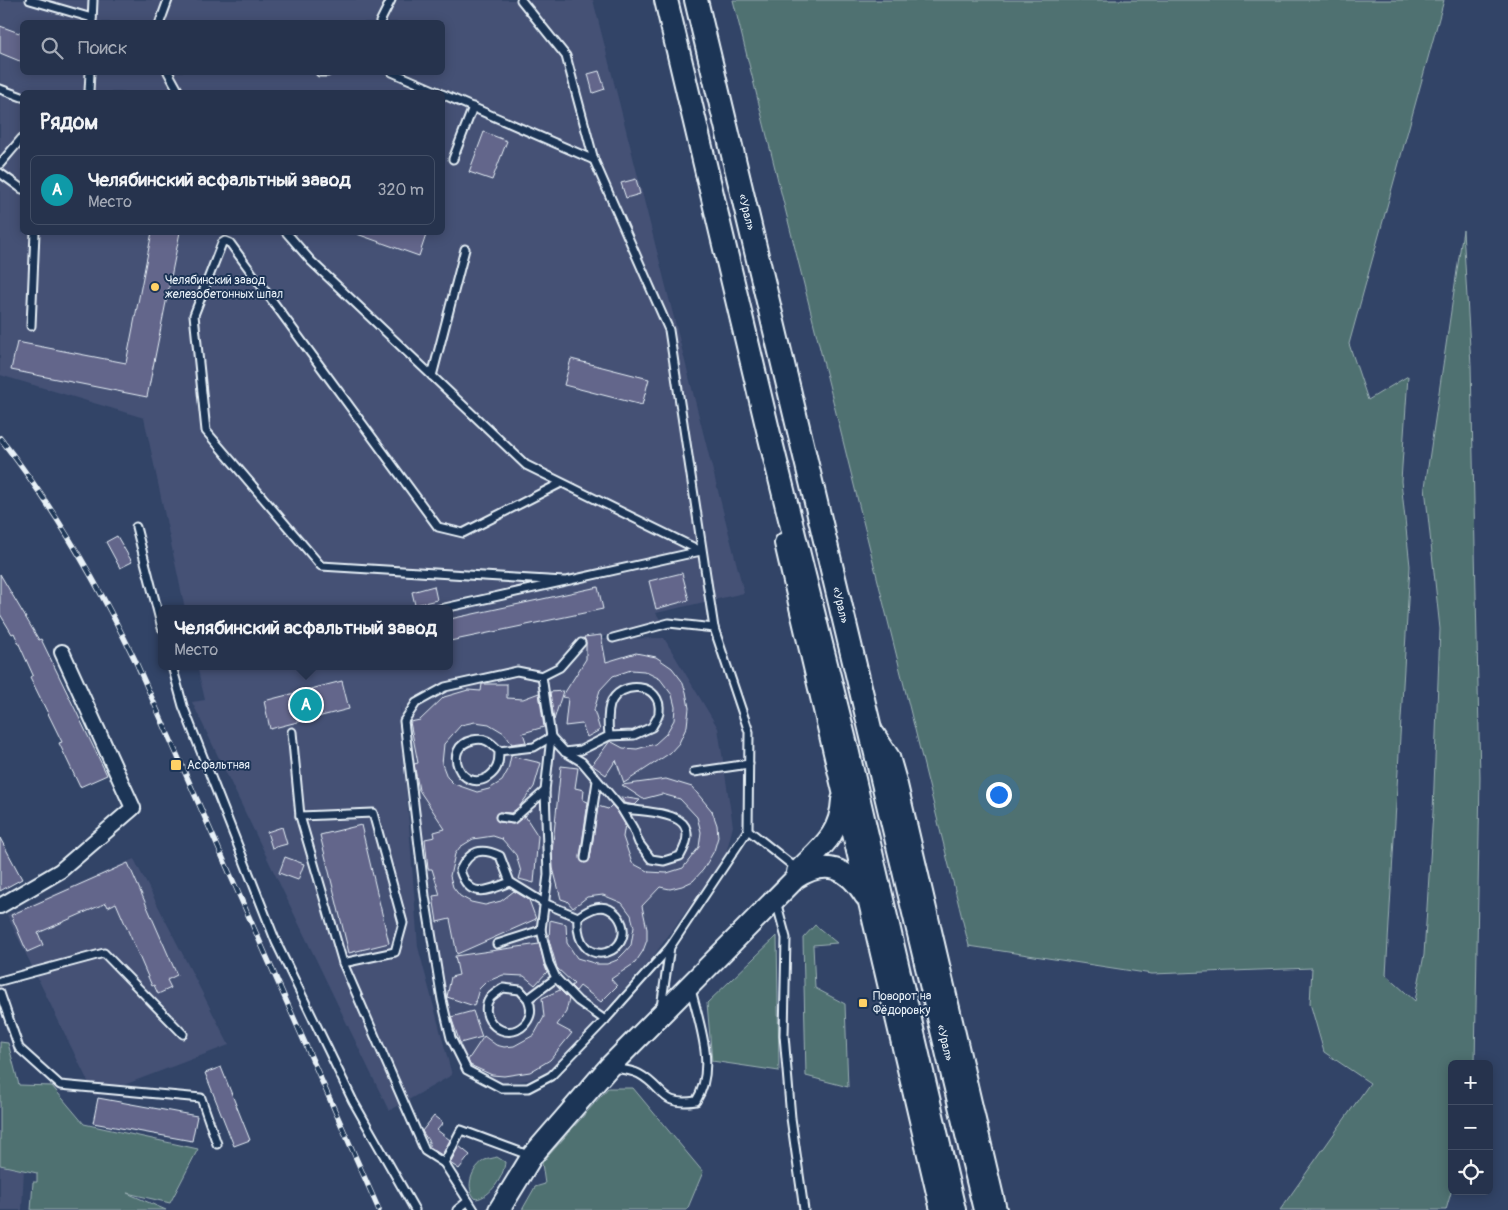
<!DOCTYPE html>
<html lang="ru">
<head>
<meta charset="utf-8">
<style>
  body { margin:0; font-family:Pangolin,sans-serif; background:#2e3b54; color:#f1f3f6 }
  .controls { position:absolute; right:15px; bottom:15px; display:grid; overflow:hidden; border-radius:8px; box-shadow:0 2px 12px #0003 }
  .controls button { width:45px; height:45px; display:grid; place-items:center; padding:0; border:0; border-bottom:1px solid #424e65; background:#26334d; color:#f1f3f6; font:25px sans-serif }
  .you { position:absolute; left:998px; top:794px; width:18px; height:18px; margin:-12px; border:4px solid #fff; border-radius:50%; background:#1a73e8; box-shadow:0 0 0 8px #1a73e833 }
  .badge { display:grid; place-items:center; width:32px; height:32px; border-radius:50%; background:#e797bd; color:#fff; font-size:16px; font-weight:700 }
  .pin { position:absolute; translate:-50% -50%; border:2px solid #fff; box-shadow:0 1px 5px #0006 }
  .popup { position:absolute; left:158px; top:605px; width:295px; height:65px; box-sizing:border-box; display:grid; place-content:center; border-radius:8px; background:#26334d; filter:drop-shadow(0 1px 4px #0005); font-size:16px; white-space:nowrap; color:#a4aab6 }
  .popup b { font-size:19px; color:#f1f3f6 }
  .popup::after { content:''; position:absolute; left:50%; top:100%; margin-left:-10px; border:10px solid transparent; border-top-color:#26334d }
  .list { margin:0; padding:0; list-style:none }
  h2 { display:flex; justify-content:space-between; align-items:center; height:65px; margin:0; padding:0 20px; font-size:21px }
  h2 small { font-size:16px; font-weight:400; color:#a4aab6 }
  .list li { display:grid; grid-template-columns:32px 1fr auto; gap:15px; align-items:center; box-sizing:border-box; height:70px; margin:0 10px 10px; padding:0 10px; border:1px solid #424e65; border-radius:8px }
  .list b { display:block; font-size:19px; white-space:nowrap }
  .list p { margin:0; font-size:16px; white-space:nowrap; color:#a4aab6 }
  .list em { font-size:16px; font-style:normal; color:#a4aab6 }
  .icon { flex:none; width:28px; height:28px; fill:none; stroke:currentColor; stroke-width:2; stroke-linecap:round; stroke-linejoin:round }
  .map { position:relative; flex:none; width:1508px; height:1210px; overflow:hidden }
  .search { position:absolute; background:#26334d; box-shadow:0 2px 12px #0003; left:20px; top:20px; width:425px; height:55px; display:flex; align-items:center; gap:12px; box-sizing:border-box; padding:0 18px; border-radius:8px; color:#a4aab6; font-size:19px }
  .panel { position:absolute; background:#26334d; box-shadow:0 2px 12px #0003; left:20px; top:90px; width:425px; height:145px; border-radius:8px }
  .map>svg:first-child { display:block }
</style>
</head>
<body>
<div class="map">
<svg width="1508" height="1210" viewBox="0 0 1508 1210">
  <rect width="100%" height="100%" fill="#324467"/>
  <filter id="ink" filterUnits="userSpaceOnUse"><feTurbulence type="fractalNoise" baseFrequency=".02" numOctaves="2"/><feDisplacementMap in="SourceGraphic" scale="10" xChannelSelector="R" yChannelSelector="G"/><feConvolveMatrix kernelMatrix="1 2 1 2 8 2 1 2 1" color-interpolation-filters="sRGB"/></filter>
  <g filter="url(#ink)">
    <g fill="#445175" fill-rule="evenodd">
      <path d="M0,0H593L744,593L656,613L661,621L595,639L664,638L718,728L733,826L725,858L652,958L553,1069L528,1080L500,1084L463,1066L446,1017L400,703L418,947L452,1075L389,1111L192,702L205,700L197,666H450V609H185L144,418L0,375ZM22,22H442V72H22ZM22,92H442V232H22Z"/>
      <path d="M134,859L229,1045L95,1096L7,915Z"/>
      <path d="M0,1166L24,1168L22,1210H0Z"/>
    </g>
    <g fill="#4f7171" stroke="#9cb1b4">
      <path d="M733,0H1444L1349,344L1368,400L1408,376L1401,481L1410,566L1386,975L1415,1001L1424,955L1433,812L1440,629L1425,487L1463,230L1471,365L1480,777L1475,1064H1452V1189L1446,1210H1280L1370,1083L1324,1052L1310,1003L1312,968L1152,974L969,946Z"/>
      <path d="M815,925L837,943L813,945L815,988L845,1004L848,1087L806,1076L803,938Z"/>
      <path d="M777,936L779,1071L712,1061L707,1003Z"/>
      <path d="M0,1042L8,1043L19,1085L52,1086L84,1124L198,1149L170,1203L127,1193L166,1210H31L33,1182H37V1173L0,1165Z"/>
      <path d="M608,1088H633L703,1172L687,1210H522L535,1187L545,1184L542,1163Z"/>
      <path d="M497,1157L505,1162C504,1176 491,1197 476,1199C464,1188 472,1167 485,1160C488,1159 494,1158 497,1157Z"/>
    </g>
    <g fill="#64668b" stroke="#e8f1f8">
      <path d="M0,26L22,34V62L0,53Z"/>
      <path d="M599,71L605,89L593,93L588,74Z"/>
      <path d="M484,132L507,141L492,180L469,172Z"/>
      <path d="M636,179L640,194L626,198L621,183Z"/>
      <path d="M152,232H180L147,397L11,370L17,342L126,363Z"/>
      <path d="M357,232H427L419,256L357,234Z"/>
      <path d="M571,359L649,379L642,405L564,385Z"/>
      <path d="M117,536L132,562L120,568L106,542Z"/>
      <path d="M682,573L689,600L656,609L649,581Z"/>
      <path d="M0,574L39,640L41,639L107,775L80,787L59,743L62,742L30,677L33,675L14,633L12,634L0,614Z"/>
      <path d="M434,586L437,600L415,605L412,592Z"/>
      <path d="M598,587L603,609L450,641V619Z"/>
      <path d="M601,635L606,662L636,653L656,657L672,668L682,681L686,692L689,708L687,726L679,743L670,753L624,783L616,760L606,775L592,765L610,741L623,748L637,749L655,744L666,734L674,720L675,707L672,695L660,679L644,671L631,670L613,676L600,690L594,710L600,730L587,737L582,724L565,726L568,698L562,697L586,659V642L584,637Z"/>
      <path d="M342,681L349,709L270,729L264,701Z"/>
      <path d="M482,684H507V698L523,699L539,693L544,727L523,733L526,742L512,744L504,733L489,724L475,722L461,725L444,744L442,764L447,777L454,784L477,792L489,789L502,781L508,770L511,756L541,763L534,787L519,807L511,813L499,812L495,817L499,822L513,824L525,816L538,836L534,883L519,879L521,872L516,855L502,839L493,836L473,839L460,847L455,854L450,876L453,887L460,896L471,902L485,905L501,901L514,891L529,900L536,919L457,954L450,919L437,922L433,896L440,895L432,869H428L425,839L435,837L434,832L445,829L419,790L414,764L418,763L410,722L420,720L444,697L468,690L481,691Z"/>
      <path d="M563,691L554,720L550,692Z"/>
      <path d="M561,766L578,768L575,788L584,790L583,800L588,802L580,857L584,863L590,859L598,806L608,809L612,805L617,811L625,824L623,837L632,863L649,872L667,873L683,868L699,847L701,832L697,817L680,799L662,794L643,799L622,785L666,779L692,787L712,811L717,825L718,837L714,851L703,870L693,881L682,886L670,889L660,887L642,906L647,929V940L643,951L635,963L611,979L617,986L601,1002L580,986L576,991L571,986L574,984L557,968L549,940L550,920L566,924L567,943L577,958L597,964H607L617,960L625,952L631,945L634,927L631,915L622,903L603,895L587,897L573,908L567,901L561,899L553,868L552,852Z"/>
      <path d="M621,797L640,800L635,805L624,803Z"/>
      <path d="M361,825L389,943L349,953L320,835Z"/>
      <path d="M282,827L287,844L272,848L267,832Z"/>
      <path d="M0,838L22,879L0,891Z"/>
      <path d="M285,857L304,864L298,880L279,873Z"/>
      <path d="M128,863L177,975L167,980L171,988L158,994L154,985L152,986L116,903L108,907L106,903L38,933L43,945L27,952L11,915Z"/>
      <path d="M539,944L547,972L535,985L524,976L503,975L486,982L479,989L474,1006L447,997L451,977L459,975L455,956Z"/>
      <path d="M560,990L569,999L566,1012L557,1025L572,1033L550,1060L530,1072L504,1076L492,1075L470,1065L468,1060L484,1036L496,1045L504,1047L514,1046L534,1035L544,1017L542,998Z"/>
      <path d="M473,1011L482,1037L460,1043L451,1017Z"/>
      <path d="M221,1067L250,1140L234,1146L205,1073Z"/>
      <path d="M98,1098L197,1116L192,1141L93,1123Z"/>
      <path d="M434,1116L443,1123L437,1130L450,1140L442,1155L429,1147V1142L422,1131Z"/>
      <path d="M459,1146L470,1155L459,1169L450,1163Z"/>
    </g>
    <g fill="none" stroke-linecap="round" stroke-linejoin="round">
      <g stroke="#e8f1f8" stroke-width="11">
        <g id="lane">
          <path d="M30,0L92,18"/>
          <path d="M521,0L566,56L594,160L669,330L714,628L749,732L748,830L797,869"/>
          <path d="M92,22L93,0"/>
          <path d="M160,22L168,0"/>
          <path d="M380,22L391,0"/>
          <path d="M168,72L179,92"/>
          <path d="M320,72H327"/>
          <path d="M392,72L438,92"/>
          <path d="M0,89L22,97"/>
          <path d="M89,92L90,72"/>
          <path d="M442,94L594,160"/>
          <path d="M453,159L473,107"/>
          <path d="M0,164L22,138"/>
          <path d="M0,173L22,189"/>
          <path d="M286,232L311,261L526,465L701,551"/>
          <path d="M31,326L35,232"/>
          <path d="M432,376L465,249"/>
          <path d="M561,483L463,533L438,527L230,243L225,241L222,243L194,315L206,431L321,566L564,581"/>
          <path d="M136,527L162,628"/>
          <path d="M440,609L701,551"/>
          <path d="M613,638L669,623L714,628"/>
          <path d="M581,643L560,667L542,676L517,671L445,687L416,703L404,721L425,896L442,1000L451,1038L467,1070L501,1088H528L551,1076L605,1020L670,947"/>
          <path d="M172,666L183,706L276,942L353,1101L415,1210"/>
          <path d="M542,676L551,737L545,791L548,875L541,930L549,963L556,978L578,1001L605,1020"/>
          <path d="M292,732L300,816L343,963L425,1151L444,1163"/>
          <path d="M499,751C499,763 498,770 488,777C462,794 440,747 473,740C486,737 491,743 499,751L534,747L551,737L565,752L582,762L621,808L633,828L639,843L651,859L664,861L680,856C707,809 650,814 621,808"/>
          <path d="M565,752L581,750L609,736C608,726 607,715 610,705C619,679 663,682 659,713C658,718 654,723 652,727L634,735L609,736"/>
          <path d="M694,772L749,764"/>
          <path d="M300,816L373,813L403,923L395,952L343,963"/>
          <path d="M500,817L513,819L545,791"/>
          <path d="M585,858L597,781"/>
          <path d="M510,882C487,891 469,900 460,870C470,850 481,847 500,856L510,882L544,903L578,917C574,972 632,956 622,924C620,918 615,912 609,909C598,904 587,911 578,917"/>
          <path d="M776,901L786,938L784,1035L791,1118L804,1210"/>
          <path d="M497,944L541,930"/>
          <path d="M0,981L104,953L183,1034"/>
          <path d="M0,993L19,1048L60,1085L201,1098L217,1144"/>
          <path d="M528,999L520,990L503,988C499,991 493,994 490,998C476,1017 505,1045 525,1024C532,1016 532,1008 528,999L556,978"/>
          <path d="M661,1007L670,947L748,830"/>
          <path d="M612,1068C621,1069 632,1070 639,1074C665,1088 660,1107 696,1101C717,1068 699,1024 691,989"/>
          <path d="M457,1210L468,1201"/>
          <path d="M474,1210L444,1163L461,1130L531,1156"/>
        </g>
      </g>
      <g stroke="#e8f1f8" stroke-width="18">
        <path id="street" d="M0,906L60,871L133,808L62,652"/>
      </g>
      <g stroke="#e8f1f8" stroke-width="24">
        <g id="secondary">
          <path d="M785,543L941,1210"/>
          <path d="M874,734L889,757L897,785L996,1210"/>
          <path d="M797,872C820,848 840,836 842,800"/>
          <path d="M499,1210L532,1156L609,1067L796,878C826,859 847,867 865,896"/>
        </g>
      </g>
      <g stroke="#e8f1f8" stroke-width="26">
        <g id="primary">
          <path d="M666,0L768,430L847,749L954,1210"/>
          <path id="s1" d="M696,0L985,1210"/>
        </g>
      </g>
      <use href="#lane" stroke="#1d3557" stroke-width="7"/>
      <use href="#street" stroke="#1d3557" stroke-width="14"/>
      <use href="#secondary" stroke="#1d3557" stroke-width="20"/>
      <use href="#primary" stroke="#1d3557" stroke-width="22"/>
      <g stroke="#e8f1f8" stroke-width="5.5">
        <path id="rail" d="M0,438C54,507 97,582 135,660L379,1210"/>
      </g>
      <use href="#rail" stroke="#1d3557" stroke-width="4" stroke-dasharray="11" stroke-linecap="butt"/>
    </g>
  </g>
  <g fill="#ffd166" stroke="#1d3557" stroke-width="2">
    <circle cx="155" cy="287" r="5"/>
    <rect x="170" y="759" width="12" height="12" rx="2.5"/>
    <rect x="858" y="998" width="10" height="10" rx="2.5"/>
  </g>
  <g text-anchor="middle" stroke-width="4" stroke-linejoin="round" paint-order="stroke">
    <g font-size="12" fill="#e8f1f8" stroke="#1d3557">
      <text dy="4" stroke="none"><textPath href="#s1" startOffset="218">«Урал»</textPath></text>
      <text dy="4" stroke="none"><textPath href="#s1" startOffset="622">«Урал»</textPath></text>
      <text dy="4" stroke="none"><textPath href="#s1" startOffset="1072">«Урал»</textPath></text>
    </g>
    <g font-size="12" fill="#e8f1f8" stroke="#1d3557" text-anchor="start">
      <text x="165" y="284">Челябинский завод<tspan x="165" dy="14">железобетонных шпал</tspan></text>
      <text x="187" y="769">Асфальтная</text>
      <text x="873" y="1000">Поворот на<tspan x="873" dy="14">Фёдоровку</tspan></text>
    </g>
  </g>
</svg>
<div class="controls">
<button>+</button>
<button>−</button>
<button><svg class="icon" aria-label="locate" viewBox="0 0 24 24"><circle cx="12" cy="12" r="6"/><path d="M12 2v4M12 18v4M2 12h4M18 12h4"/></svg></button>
</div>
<div class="you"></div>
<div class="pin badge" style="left:306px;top:705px;background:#0f9aa8">A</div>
<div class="popup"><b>Челябинский асфальтный завод</b>Место</div>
<div class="search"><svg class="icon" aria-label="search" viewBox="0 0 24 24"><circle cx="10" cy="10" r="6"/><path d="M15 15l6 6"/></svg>Поиск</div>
<section class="panel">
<h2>Рядом<small></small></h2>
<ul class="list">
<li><span class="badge" style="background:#0f9aa8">A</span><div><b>Челябинский асфальтный завод</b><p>Место</p></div><em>320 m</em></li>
</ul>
</section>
</div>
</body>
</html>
